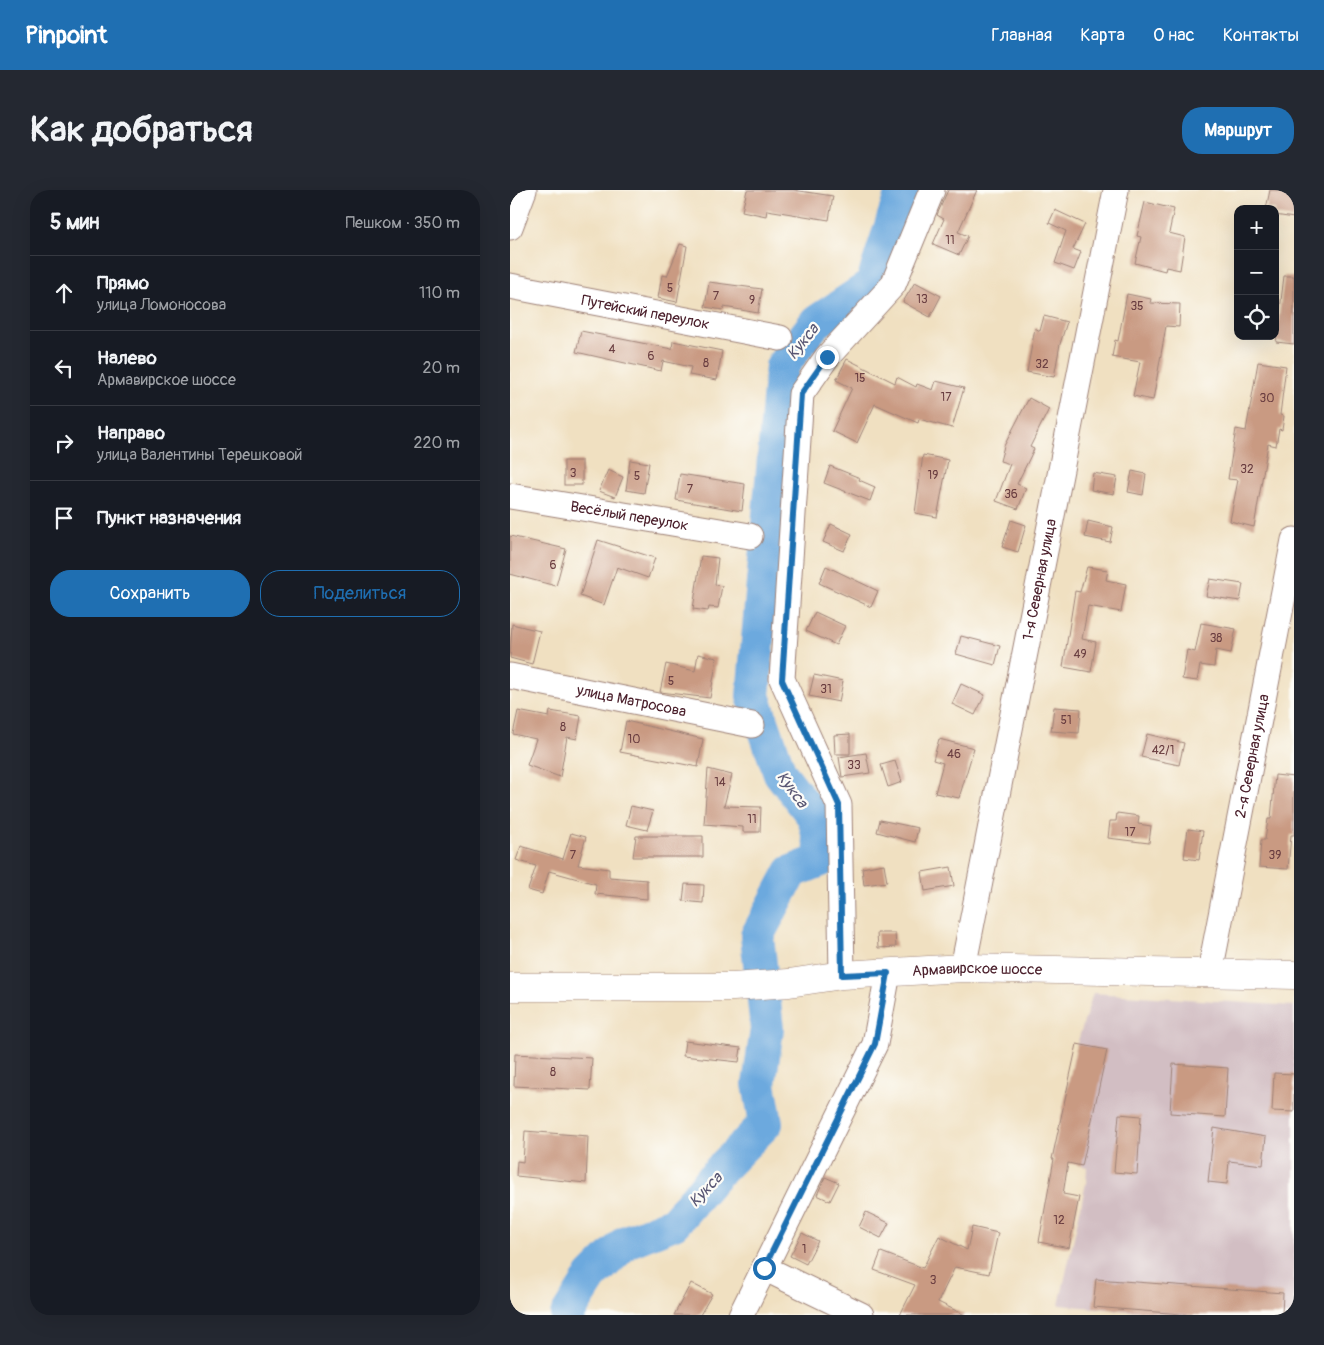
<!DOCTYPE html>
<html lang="ru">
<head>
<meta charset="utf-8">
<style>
  body { margin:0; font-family:Pangolin,sans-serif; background:#242831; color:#f1f3f6 }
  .controls { position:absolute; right:15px; top:15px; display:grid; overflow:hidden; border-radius:10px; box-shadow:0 5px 20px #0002 }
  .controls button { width:45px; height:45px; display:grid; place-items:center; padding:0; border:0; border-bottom:1px solid #363941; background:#171b24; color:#f1f3f6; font:25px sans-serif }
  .stop { position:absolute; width:15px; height:15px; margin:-11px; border:4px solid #1f6fb2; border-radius:50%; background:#fff }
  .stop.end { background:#1f6fb2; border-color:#fff; box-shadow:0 1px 5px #0008 }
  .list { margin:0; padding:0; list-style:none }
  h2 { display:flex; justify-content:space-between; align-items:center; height:65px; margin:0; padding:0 20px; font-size:21px }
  h2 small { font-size:16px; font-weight:400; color:#9ea1a6 }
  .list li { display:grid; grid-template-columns:32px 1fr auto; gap:15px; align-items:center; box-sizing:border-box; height:75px; padding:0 20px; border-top:1px solid #363941 }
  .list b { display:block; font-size:19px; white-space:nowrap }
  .list p { margin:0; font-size:16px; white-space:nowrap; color:#9ea1a6 }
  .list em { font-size:16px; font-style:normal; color:#9ea1a6 }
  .actions { display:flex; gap:10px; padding:15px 20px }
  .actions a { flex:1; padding:11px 0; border:1px solid #1f6fb2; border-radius:20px; text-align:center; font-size:18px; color:#1f6fb2 }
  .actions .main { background:#1f6fb2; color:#fff }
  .icon { flex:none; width:28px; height:28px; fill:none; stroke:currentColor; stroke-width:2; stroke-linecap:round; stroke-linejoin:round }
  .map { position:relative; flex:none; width:784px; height:1125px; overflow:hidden; border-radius:20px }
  header { display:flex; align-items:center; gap:30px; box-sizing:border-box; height:70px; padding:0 25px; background:#1f6fb2; color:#fff }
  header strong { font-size:24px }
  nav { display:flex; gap:28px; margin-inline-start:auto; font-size:18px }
  .intro { display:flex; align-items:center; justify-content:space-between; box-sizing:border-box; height:120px; padding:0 30px }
  h1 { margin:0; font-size:35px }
  .button { padding:12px 22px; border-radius:20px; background:#1f6fb2; color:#fff; font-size:18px; font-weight:700 }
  main { display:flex; gap:30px; padding:0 30px }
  aside { flex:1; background:#171b24; border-radius:20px; box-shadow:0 5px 20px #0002 }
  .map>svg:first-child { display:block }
</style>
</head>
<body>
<header>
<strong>Pinpoint</strong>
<nav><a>Главная</a><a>Карта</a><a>О нас</a><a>Контакты</a></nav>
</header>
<div class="intro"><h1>Как добраться</h1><a class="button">Маршрут</a></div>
<main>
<aside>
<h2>5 мин<small>Пешком · 350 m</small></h2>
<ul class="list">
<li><svg class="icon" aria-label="ahead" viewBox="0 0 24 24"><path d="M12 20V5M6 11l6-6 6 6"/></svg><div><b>Прямо</b><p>улица Ломоносова</p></div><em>110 m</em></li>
<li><svg class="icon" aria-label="left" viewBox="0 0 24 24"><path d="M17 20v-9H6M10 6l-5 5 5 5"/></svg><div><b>Налево</b><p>Армавирское шоссе</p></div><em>20 m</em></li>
<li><svg class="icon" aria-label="right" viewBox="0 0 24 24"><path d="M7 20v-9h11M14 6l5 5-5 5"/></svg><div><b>Направо</b><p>улица Валентины Терешковой</p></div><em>220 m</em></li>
<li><svg class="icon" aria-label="arrive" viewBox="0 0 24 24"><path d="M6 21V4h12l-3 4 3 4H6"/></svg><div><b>Пункт назначения</b></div></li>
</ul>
<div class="actions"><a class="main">Сохранить</a><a>Поделиться</a></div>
</aside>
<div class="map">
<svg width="784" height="1125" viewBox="0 0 784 1125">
  <rect width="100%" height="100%" fill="#fdfcf7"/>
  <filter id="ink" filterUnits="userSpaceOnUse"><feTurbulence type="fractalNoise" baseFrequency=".02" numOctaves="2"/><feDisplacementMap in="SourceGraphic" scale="10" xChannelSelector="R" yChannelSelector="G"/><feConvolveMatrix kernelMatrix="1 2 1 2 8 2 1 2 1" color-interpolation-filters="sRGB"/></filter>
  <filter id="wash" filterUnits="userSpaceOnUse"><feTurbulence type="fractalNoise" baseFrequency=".0096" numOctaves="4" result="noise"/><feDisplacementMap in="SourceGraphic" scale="20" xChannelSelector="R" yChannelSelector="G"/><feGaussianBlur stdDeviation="1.12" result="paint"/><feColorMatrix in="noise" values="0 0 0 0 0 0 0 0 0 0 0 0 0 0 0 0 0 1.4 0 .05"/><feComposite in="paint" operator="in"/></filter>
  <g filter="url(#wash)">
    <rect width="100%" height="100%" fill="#f0e0c1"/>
    <path fill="#d2bec3" d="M583,803L784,816V1125H666L549,1115L576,993L577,977L542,969L567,854Z"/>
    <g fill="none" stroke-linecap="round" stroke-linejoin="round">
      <path stroke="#6ca9de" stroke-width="34" d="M57,1125L81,1087L116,1052L164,1033L205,985L256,933L249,894L257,839L247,746L281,682L314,669L304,627L270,583L243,506L272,176L305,133L362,95L389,11L394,0"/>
    </g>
    <g id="blocks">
      <g fill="#c99a82">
        <path d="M237,0H283L323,6L319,30L257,20L256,26L232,21Z"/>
        <path d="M438,0H467L448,42L458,46L449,65L423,54L434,29L427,25Z"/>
        <path d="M760,0H784V28L765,25V19H756Z"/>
        <path d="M635,12L664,19L659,43L675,47L670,80L656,77L655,81L625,73L631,47L627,46Z"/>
        <path d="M545,20L575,34L563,59L571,62L564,80L545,73L556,41L539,33Z"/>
        <path d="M170,54L177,56L167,112L148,108L152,85L157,86Z"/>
        <path d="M774,86H784V154L766,152Z"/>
        <path d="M199,92L252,99L248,123L214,117L213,120L195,117Z"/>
        <path d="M405,92L431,106L420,127L393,112Z"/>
        <path d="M617,104L641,109L640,113L670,114L669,137L656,136L643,210L623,206L630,172L602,167L605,150L608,151Z"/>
        <path d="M534,126L557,132L550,154L544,187L517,182L525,138L530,141Z"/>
        <path d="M71,141L162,159L163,151L212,161L207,190L179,185L181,177L153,171L151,181L66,162Z"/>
        <path d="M337,169L385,193L387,187L406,197L407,194L423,200L426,191L454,198L442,238L409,229L408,233L365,214L347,253L322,241L342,198L326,190Z"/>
        <path d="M748,172L776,176L770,225L774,226L772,240L769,239L766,256L758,254L744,337L720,331L728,290L718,289L726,239L736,241Z"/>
        <path d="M519,208L539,219L520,257L524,259L507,294L516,298L508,319L486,311L500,274L490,271L494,256Z"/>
        <path d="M413,265L438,270L427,327L405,323Z"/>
        <path d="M120,270L139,273L134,303L116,300Z"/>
        <rect x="54" y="271" width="18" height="24"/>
        <path d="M320,276L350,288L349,290L365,297L360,311L314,293Z"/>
        <path d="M98,280L113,287L105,307L89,301Z"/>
        <path d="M622,281L636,284L633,305L618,302Z"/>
        <path d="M583,283L607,287L604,304L581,300Z"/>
        <path d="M170,284L235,294L232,321L166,310Z"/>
        <path d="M501,330L516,335L508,362L492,357Z"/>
        <path d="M578,331L603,337L600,352L575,347Z"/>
        <path d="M321,334L342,344L334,361L313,352Z"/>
        <path d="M0,346L56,359L46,396L0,384Z"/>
        <path d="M88,350L145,368L138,388L107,377L94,415L70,406Z"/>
        <path d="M191,366L208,368L205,395L212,396L208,418L199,417L198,421L183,419Z"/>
        <path d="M316,376L368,401L361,417L309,393Z"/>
        <path d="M577,377L598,380L596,390L616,394L611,422L578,416L572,449L586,452L581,482L553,477L565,401L570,402Z"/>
        <path d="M700,389L733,394L730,411L696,406Z"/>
        <path d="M305,422L335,436L326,455L296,441Z"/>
        <path d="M691,433L726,439L721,463L706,460L704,477L690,475L687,491L672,489L677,460L685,462Z"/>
        <path d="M2,434L30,441L22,474L0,468Z"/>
        <path d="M451,446L490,456L485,475L446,464Z"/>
        <path d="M188,464L207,468L200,508L150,502L156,474L185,481Z"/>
        <path d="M304,485L333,491L329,512L299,506Z"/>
        <path d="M451,494L475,505L465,525L442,514Z"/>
        <path d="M544,517L571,519L569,543L541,541Z"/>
        <path d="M8,521L39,527L40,521L71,526L67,549L57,547L50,587L17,575L26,549L3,544Z"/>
        <path d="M116,531L193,549L188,577L110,562Z"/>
        <path d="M340,544V564H325L324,545Z"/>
        <path d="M637,544L674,553L669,575L631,567Z"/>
        <path d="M429,549L464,558L449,608L425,603L433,573L423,570Z"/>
        <path d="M356,563L360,583L332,587L329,567Z"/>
        <path d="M385,571L392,592L378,597L371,575Z"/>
        <path d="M198,579L222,585L214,616L251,617L250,642H233V637L194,634Z"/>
        <path d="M765,585L784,587V645H781L778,679L749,677L751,650H755L758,629H761Z"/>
        <path d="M121,616L143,621L137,640L116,635Z"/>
        <path d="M607,623L629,626L628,634L641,636L639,653L598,648L600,631H606Z"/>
        <path d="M370,630L408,638L405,652L367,642Z"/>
        <path d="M678,639L693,641L689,670L674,668Z"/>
        <path d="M61,643L76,647L68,675L99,679V687L137,690V709L85,704L86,694L39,681L32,704L18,700L26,676L6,670L11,656L53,669Z"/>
        <path d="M126,646H193V667H123Z"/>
        <path d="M374,674L377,692L354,695L352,678Z"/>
        <path d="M441,677L444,696L415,701L412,682Z"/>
        <path d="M175,694L194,695L193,713L173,711Z"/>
        <path d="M367,743H385L386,757L368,758Z"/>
        <path d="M175,851L231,858L229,872L173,866Z"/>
        <path d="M567,854L597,860L572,976L558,973L553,1004L569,1007L559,1058L529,1052L544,969H542Z"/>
        <path d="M5,864L82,868L80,900L4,896Z"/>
        <path d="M663,874L718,878L715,927L660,923Z"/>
        <path d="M764,883L784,884V922L762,921Z"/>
        <path d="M609,924L631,926L627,984L604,982Z"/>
        <path d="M704,938L756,947L753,975L719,971L717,994L698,992Z"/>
        <path d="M15,941L78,946L76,993L6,986L7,971L13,972Z"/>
        <path d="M315,987L329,993L320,1011L307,1005Z"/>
        <path d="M356,1022L379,1033L371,1048L349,1037Z"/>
        <path d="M462,1037L488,1043L479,1084L445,1077L428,1112L455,1125H390L405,1095L364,1080L371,1062L413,1078L429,1046L457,1060Z"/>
        <path d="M292,1043L308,1051L296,1074L280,1066Z"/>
        <path d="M586,1089L773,1103L772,1125H684L583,1117Z"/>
        <path d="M181,1093L202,1104L190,1125H164Z"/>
      </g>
    </g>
  </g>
  <g filter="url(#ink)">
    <use href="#blocks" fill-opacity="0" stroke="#9d8076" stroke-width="1"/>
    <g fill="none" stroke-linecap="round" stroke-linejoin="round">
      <g stroke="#9d8076" stroke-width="27">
        <g id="minor">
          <path d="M0,37L14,0"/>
          <path id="s1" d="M0,96L270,148"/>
          <path id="s2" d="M0,306L240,346"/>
          <path id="s3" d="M0,486L242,535"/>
          <path id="s4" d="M453,778L606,0"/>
          <path id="s5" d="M700,782L784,350"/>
          <path d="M332,785L329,615L272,489L291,204L317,167L383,95L422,0"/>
          <path d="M254,1078L351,1125"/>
          <path d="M231,1125L365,854L378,783"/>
        </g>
      </g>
      <g stroke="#9d8076" stroke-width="29">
        <g id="major">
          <path id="s6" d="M0,797H223L279,793L332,785L453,778L784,785"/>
        </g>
      </g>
      <use href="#minor" stroke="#fff" stroke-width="25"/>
      <use href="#major" stroke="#fff" stroke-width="28"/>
    </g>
  </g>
  <g fill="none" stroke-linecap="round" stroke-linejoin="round" filter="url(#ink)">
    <path stroke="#1f6fb2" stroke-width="6" d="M254,1078L365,854L378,783L332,785L329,615L272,490L291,204L317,167"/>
  </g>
  <g text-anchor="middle" stroke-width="4.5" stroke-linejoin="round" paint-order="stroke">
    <g font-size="12" fill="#6a3e41">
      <text x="440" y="54">11</text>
      <text x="160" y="102">5</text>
      <text x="206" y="110">7</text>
      <text x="412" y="113">13</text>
      <text x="242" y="114">9</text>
      <text x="627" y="120">35</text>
      <text x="102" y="163">4</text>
      <text x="141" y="170">6</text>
      <text x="196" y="177">8</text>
      <text x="532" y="178">32</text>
      <text x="350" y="192">15</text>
      <text x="436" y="211">17</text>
      <text x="757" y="212">30</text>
      <text x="737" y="283">32</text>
      <text x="63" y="287">3</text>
      <text x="423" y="289">19</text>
      <text x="127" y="290">5</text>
      <text x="180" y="303">7</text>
      <text x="501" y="308">36</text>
      <text x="43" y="379">6</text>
      <text x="706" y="452">38</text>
      <text x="570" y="468">49</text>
      <text x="161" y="495">5</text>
      <text x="316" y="503">31</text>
      <text x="556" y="534">51</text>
      <text x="53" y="541">8</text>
      <text x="124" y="553">10</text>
      <text x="653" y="564">42/1</text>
      <text x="444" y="568">46</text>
      <text x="344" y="579">33</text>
      <text x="210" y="596">14</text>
      <text x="242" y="633">11</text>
      <text x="620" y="646">17</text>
      <text x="63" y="669">7</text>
      <text x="765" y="669">39</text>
      <text x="43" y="886">8</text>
      <text x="549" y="1034">12</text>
      <text x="294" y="1063">1</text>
      <text x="423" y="1094">3</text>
    </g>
    <g font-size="15" fill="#4a1f2b" stroke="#fdfcf7">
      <text dy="5" stroke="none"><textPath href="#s1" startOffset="138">Путейский переулок</textPath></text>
      <text dy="5" stroke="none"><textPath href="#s2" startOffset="121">Весёлый переулок</textPath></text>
      <text dy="5" stroke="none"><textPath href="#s4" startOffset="396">1-я Северная улица</textPath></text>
      <text dy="5" stroke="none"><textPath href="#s3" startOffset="124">улица Матросова</textPath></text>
      <text dy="5" stroke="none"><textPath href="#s5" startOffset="220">2-я Северная улица</textPath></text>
      <text dy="5" stroke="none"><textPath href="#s6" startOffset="468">Армавирское шоссе</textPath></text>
    </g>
    <g font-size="16" font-style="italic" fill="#585673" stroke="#fdfcf7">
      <text transform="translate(292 151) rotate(-51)" y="6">Кукса</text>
      <text transform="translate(283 599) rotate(54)" y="6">Кукса</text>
      <text transform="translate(195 999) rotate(-47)" y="6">Кукса</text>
    </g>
  </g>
</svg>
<div class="controls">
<button>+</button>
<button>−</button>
<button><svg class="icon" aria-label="locate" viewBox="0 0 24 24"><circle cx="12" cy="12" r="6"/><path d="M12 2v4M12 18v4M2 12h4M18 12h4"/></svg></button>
</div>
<div class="stop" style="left:254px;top:1078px"></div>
<div class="stop end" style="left:317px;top:167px"></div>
</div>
</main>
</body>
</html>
